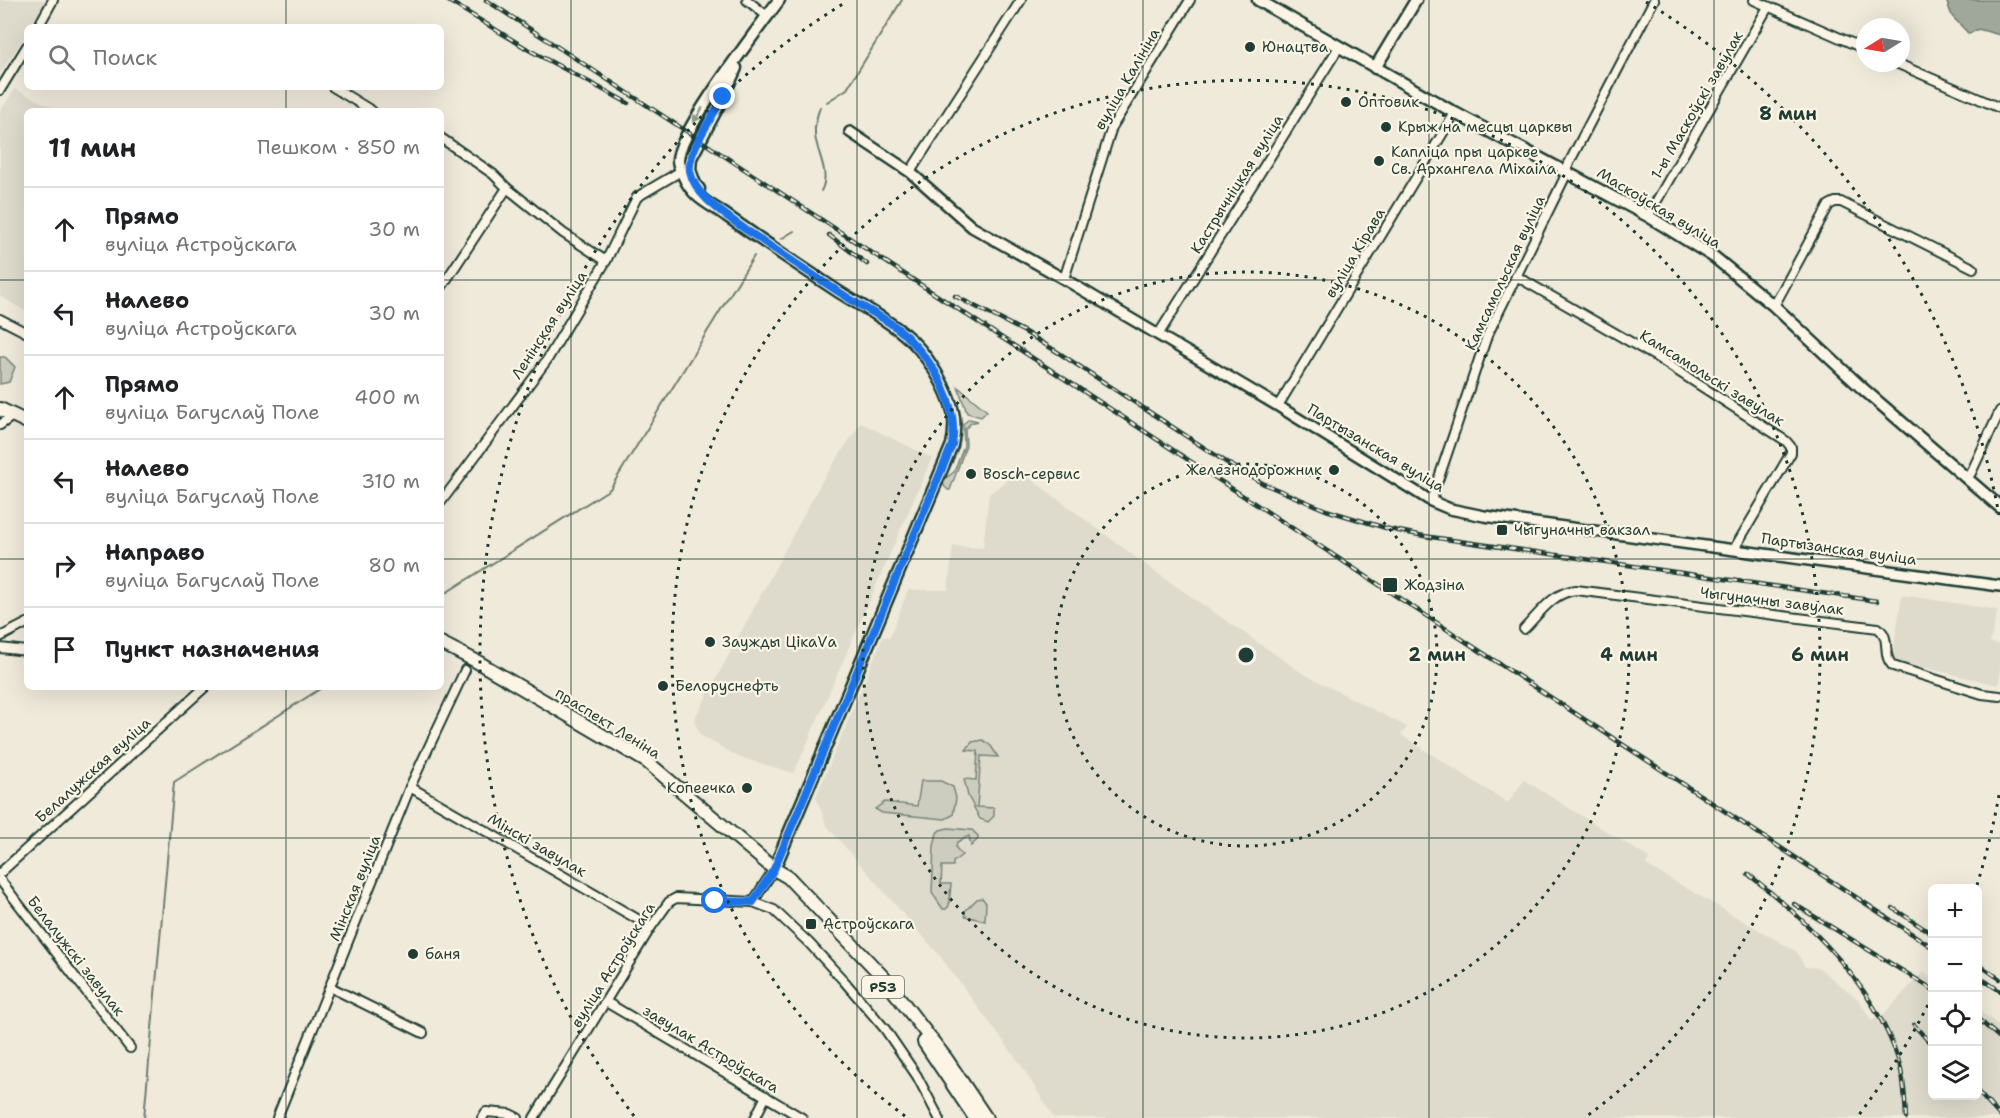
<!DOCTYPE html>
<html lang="ru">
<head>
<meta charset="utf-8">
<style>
  body { margin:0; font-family:"Shantell Sans",sans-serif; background:#f6f6f6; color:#202124 }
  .controls { position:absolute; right:18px; bottom:18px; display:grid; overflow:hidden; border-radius:9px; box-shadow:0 6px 24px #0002 }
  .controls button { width:54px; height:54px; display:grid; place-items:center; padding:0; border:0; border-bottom:2px solid #e0e0e0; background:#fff; color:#202124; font:30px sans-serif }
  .compass { position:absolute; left:1856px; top:18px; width:54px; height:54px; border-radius:50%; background:#fff; box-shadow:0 6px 24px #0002; rotate:259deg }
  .stop { position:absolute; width:18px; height:18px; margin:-14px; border:4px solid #1a73e8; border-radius:50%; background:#fff }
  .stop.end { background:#1a73e8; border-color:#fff; box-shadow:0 2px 6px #0008 }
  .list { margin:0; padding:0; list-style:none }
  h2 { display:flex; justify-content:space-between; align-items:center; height:78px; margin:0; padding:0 24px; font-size:26px }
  h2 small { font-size:20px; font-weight:400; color:#757577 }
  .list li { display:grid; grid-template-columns:39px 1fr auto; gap:18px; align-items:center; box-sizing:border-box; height:84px; padding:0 24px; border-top:2px solid #e0e0e0 }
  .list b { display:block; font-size:22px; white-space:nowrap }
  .list p { margin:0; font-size:20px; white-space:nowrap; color:#757577 }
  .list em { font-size:20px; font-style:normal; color:#757577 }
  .icon { flex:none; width:33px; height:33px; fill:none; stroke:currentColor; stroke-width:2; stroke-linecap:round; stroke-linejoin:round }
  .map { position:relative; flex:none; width:2000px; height:1118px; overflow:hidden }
  .search { position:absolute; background:#fff; box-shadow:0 6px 24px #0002; left:24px; top:24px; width:420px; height:66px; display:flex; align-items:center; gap:15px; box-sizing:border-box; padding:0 21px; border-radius:9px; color:#757577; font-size:22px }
  .panel { position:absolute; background:#fff; box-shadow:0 6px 24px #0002; left:24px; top:108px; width:420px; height:582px; border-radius:9px }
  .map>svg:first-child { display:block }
</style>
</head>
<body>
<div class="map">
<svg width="2000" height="1118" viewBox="0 0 2000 1118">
  <rect width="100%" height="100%" fill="#efeada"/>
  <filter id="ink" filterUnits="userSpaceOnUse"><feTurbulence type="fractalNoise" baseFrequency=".0167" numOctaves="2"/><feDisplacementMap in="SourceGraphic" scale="12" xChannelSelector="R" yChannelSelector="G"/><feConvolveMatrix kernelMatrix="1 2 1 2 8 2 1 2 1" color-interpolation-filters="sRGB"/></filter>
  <g filter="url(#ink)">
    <g fill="#dedbcc">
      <path d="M0,0H49L31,27H27V33L0,73Z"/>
      <path d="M15,89L60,111H27V312L0,296V111Z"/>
      <path d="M861,423L932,458L794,773L739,757L700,735L694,720L822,481Z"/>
      <path d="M1020,471L1154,571L1302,673L1407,727L1401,735L1508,803L1524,780L1649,858L1646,865L1797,952L1805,967L1819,968L1859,1000L1871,1020L1885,1013L1923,972L1932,978V1096H1978V1010L2000,1026V1118H1054L1019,1062L940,956L827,826L816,797L883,637H890L908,590H948L953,546L983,548L989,494Z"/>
      <path d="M1902,595L1998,610L1990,642L2000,645V677L1998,685L1892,660Z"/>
    </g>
    <g fill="#cccdbf" stroke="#76857a" stroke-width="1.5">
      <path d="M0,357H5L15,367L9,382L0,384Z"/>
      <path d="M958,387L987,411L981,417L967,413Z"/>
      <path d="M969,419L978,421L971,423L965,429L966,446L950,490H948L944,486L943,480L954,472L964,446L963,424Z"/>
      <path d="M983,740L991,746L998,757L981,756L977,807L994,808V816L988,822L980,819L968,796L964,779L976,780L978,751L966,750L972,742Z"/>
      <path d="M921,781H941L953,787L956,798L953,815L945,819L882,813L875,809L885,802L917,806Z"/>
      <path d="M948,828L972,830L978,836V839L971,846L969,836L957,842L956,848L962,855L953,862V866H942L941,884H951L949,906L946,909H943L932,893L934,846L937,833L940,830Z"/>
      <path d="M982,898L986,903L985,921L965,916V911L977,899Z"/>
    </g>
    <path fill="#9fa89a" stroke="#6c7d71" stroke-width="1.5" d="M1946,0H2000V35L1978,29L1969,34L1952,16Z"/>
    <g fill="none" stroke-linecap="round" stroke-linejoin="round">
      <g stroke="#6c7d71" stroke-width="2">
        <path d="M827,102L847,89L902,0"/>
        <path d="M820,107C817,116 814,125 815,135C817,154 831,173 821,191"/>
        <path d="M781,239L794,231"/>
        <path d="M441,596L610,489L754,256"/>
        <path d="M144,1118L174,782L323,687"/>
      </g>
      <g stroke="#1f3d34" stroke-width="12">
        <g id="minor">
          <path d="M747,0L767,16"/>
          <path d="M1754,0L1865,49"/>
          <path d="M38,27L53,0"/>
          <path d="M1896,63L2000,108"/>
          <path d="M333,87L372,111"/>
          <path d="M0,90L27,46"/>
          <path d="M441,138L493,174L507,188L563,233L606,261"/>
          <path d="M910,172L1021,0"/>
          <path d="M1648,216L1768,7"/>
          <path d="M1516,276L1653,355L1786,441L1791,447V453L1734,549"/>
          <path d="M1064,279L1112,127L1190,0"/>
          <path d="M441,288L507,188"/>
          <path d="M1774,306L1829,205L1835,202H1841L1973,268"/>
          <path d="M0,319L27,333"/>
          <path d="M1158,335L1339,47"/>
          <path d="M1278,406L1455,113"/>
          <path d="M0,425L14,415"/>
          <path d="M1967,478L1971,473L2000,411"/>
          <path d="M1431,501L1487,336L1564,179L1569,163L1654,0"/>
          <path d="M441,502L547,360L606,261L637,197L681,171"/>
          <path d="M1524,629C1539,614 1553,592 1576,590L1878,628C1892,638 1881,655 1893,666L1982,694L2000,696"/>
          <path d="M0,637L27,623"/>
          <path d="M0,648L27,651"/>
          <path d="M410,787L651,927"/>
          <path d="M0,873L205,687"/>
          <path d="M0,880L130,1048"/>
          <path d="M753,902L774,910L809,943L844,981L885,1029L917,1076L939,1118"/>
          <path d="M330,987L423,1033"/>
          <path d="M606,1002L802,1118"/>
          <path d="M277,1118L410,787L465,670"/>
          <path d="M482,1118L486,1112L510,1114L518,1118"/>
          <path d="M534,1118L651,927L669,902L676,898L753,902L774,869"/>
          <path d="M755,1118L766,1096"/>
        </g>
      </g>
      <g stroke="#1f3d34" stroke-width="14">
        <path id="tertiary" d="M850,132L910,172L972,227L1064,279L1278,406L1431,501L1450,509L1484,516L2000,586"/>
      </g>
      <g stroke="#1f3d34" stroke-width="15">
        <g id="secondary">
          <path d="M1258,0L1455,113L1648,216L1714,257L1774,306L1862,388L2000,507"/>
          <path d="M1375,68L1416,0"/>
          <path d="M699,189L695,184L690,170L691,158L723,97L736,68"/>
          <path d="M774,869L952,445C954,436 955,428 954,418C951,392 925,350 904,334C885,318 861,306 839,292C801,267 764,242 727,216C709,203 694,199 684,177C682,172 678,166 678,160C678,132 759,28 779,0"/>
        </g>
      </g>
      <g stroke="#1f3d34" stroke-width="16">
        <g id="primary">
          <path d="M0,409L27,422"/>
          <path d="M441,643L476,661L646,761L774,869L788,877L883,977L947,1060L986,1118"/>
          <path d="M924,1042L975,1118"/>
        </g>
      </g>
      <use href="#minor" stroke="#fcf5e5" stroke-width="8"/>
      <use href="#tertiary" stroke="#fcf5e5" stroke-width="9"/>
      <use href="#secondary" stroke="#fcf5e5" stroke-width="10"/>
      <use href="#primary" stroke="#fcf5e5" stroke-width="12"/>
      <g stroke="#1f3d34" stroke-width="4.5">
        <g id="rail">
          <path d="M447,0L529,50L628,103"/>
          <path d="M486,0L1932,947"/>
          <path d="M829,235L867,264"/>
          <path d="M955,296L1025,332L1059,353L1229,464L1264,484L1326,510L1389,529L1424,536L1877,601"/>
          <path d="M1748,874C1808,921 1874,985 1898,1059C1904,1078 1905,1098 1906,1118"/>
          <path d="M1794,904L1932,989"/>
          <path d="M1893,908L1932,934"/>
          <path d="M1978,964L2000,979"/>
          <path d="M1978,976L2000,991"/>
          <path d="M1978,1019L2000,1038"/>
          <path d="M1914,1025L1932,1045"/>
          <path d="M1978,1092L2000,1116"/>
        </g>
      </g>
      <use href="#rail" stroke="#fcf5e5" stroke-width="2" stroke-dasharray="7" stroke-linecap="butt"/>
    </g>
    <defs><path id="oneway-solid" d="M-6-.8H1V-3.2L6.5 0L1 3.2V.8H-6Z" transform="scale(1.5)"/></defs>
    <use fill="#8e998c" href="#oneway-solid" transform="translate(698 115) rotate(122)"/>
  </g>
  <g fill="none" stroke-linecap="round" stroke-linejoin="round" filter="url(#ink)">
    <path stroke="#1a73e8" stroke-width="8" d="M715,901L753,902L774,869L952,445C959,404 935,364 906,336C893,322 869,311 853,301C815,277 779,252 742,227C723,213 695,196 690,171C687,152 714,115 723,97"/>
  </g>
  <path fill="none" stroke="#1f3d34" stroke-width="1.5" stroke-opacity="0.55" d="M286,0V27M571,0V1118M857,0V1118M1143,0V1118M1429,0V1118M1714,0V1118M286,87V111M0,280H27M441,280H2000M0,559H27M441,559H2000M286,687V1118M0,838H2000"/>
  <g fill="none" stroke="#1f3d34" stroke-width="3" stroke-dasharray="3 6">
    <circle cx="1246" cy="655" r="191"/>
    <circle cx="1246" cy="655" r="383"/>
    <path d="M905 1116A574 574 0 1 1 1587 1116"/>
    <path d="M1999 795A766 766 0 0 1 1977 885M1932 997A766 766 0 0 1 1858 1116M634 1116A766 766 0 0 1 846 2M1646 2A766 766 0 0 1 1999 515"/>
  </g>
  <g fill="#1f3d34" stroke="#fcf5e5" stroke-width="2">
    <circle cx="1250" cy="47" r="6"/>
    <circle cx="1346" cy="102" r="6"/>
    <circle cx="1386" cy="127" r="6"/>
    <circle cx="1379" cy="161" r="6"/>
    <circle cx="1334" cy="470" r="6"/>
    <circle cx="971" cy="474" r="6"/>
    <rect x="1496" y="524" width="12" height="12" rx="3"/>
    <rect x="1382" y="577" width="16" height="16" rx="3"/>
    <circle cx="710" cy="642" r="6"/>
    <circle cx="663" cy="686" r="6"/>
    <circle cx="747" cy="788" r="6"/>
    <rect x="805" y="918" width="12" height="12" rx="3"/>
    <circle cx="413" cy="954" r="6"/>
  </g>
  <g text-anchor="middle" stroke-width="4.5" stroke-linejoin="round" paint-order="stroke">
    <rect fill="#fcf5e5" stroke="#617469" stroke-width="1.5" x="862" y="976" width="42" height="22" rx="4.5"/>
    <g font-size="14" font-weight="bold" fill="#1f3d34">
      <text x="883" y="992">Р53</text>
    </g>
    <g font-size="15" fill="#1f3d34" stroke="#fcf5e5" text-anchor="start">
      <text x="1262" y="52">Юнацтва</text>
      <text x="1358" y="107">Оптовик</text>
      <text x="1398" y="132">Крыж на месцы царквы</text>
      <text x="1391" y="157">Капліца пры царкве<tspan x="1391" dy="17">Св. Архангела Міхаіла</tspan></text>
      <text x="1322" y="475" text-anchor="end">Железнодорожник</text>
      <text x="983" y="479">Bosch-сервис</text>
      <text x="1514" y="535">Чыгуначны вакзал</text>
      <text x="1404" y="590">Жодзіна</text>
      <text x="722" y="647">Заужды ЦікаVа</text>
      <text x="675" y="691">Белоруснефть</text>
      <text x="735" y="793" text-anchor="end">Копеечка</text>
      <text x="823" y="929">Астроўскага</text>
      <text x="425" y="959">баня</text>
    </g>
    <g font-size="15" fill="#1f3d34" stroke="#fcf5e5">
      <text transform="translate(1127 79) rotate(-60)" y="5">вуліца Калініна</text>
      <text transform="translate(1697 105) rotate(-60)" y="5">1-ы Маскоўскі завулак</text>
      <text transform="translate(1237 184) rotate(-58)" y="5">Кастрычніцкая вуліца</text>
      <text transform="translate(1659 208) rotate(31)" y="5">Маскоўская вуліца</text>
      <text transform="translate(1355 253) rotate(-59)" y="5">вуліца Кірава</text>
      <text transform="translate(1505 273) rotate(-65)" y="5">Камсамольская вуліца</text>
      <text transform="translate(549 325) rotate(-57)" y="5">Ленінская вуліца</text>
      <text transform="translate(1712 378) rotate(32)" y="5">Камсамольскі завулак</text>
      <text transform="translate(1376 448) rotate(31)" y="5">Партызанская вуліца</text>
      <text transform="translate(1839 549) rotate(8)" y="5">Партызанская вуліца</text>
      <text transform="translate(1772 601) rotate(7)" y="5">Чыгуначны завулак</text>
      <text transform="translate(608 723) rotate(32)" y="5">праспект Леніна</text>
      <text transform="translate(93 770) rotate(-42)" y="5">Белалужская вуліца</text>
      <text transform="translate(537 845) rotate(30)" y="5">Мінскі завулак</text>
      <text transform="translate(355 888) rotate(-68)" y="5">Мінская вуліца</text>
      <text transform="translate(76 956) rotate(52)" y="5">Белалужскі завулак</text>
      <text transform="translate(613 965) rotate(-58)" y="5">вуліца Астроўскага</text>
      <text transform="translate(711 1049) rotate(31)" y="5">завулак Астроўскага</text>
    </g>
  </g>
  <circle cx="1246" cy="655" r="9" fill="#1f3d34" stroke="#fcf5e5" stroke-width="3"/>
  <g font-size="18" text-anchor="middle" font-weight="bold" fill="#1f3d34" stroke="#fcf5e5" stroke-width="4.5" stroke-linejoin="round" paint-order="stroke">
    <text x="1788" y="120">8 мин</text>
    <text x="1437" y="661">2 мин</text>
    <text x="1629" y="661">4 мин</text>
    <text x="1820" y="661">6 мин</text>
  </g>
</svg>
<div class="controls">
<button>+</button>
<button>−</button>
<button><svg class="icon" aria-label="locate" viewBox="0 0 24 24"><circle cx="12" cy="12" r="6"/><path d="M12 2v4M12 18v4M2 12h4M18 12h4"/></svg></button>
<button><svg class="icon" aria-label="layers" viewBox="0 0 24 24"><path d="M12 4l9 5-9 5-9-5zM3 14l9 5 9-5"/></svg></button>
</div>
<svg class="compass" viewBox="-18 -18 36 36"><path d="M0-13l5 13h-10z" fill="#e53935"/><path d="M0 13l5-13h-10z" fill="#757577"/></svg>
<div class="stop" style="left:715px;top:901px"></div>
<div class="stop end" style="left:723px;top:97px"></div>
<div class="search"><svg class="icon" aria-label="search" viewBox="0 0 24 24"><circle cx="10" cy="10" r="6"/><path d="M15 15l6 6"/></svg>Поиск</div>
<section class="panel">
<h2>11 мин<small>Пешком · 850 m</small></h2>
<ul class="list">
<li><svg class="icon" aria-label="ahead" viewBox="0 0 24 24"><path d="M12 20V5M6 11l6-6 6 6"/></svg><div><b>Прямо</b><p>вуліца Астроўскага</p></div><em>30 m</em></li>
<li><svg class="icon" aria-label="left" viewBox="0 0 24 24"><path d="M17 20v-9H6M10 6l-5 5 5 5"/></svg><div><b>Налево</b><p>вуліца Астроўскага</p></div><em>30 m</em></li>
<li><svg class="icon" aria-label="ahead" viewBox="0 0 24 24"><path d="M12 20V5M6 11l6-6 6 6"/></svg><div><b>Прямо</b><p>вуліца Багуслаў Поле</p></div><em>400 m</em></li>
<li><svg class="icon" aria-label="left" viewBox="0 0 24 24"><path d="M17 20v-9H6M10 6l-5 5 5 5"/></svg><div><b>Налево</b><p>вуліца Багуслаў Поле</p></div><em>310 m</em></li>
<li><svg class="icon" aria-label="right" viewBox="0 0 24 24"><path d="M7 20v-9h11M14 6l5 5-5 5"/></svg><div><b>Направо</b><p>вуліца Багуслаў Поле</p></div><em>80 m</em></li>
<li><svg class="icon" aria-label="arrive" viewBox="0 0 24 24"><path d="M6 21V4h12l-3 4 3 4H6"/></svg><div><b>Пункт назначения</b></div></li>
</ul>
</section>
</div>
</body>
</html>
